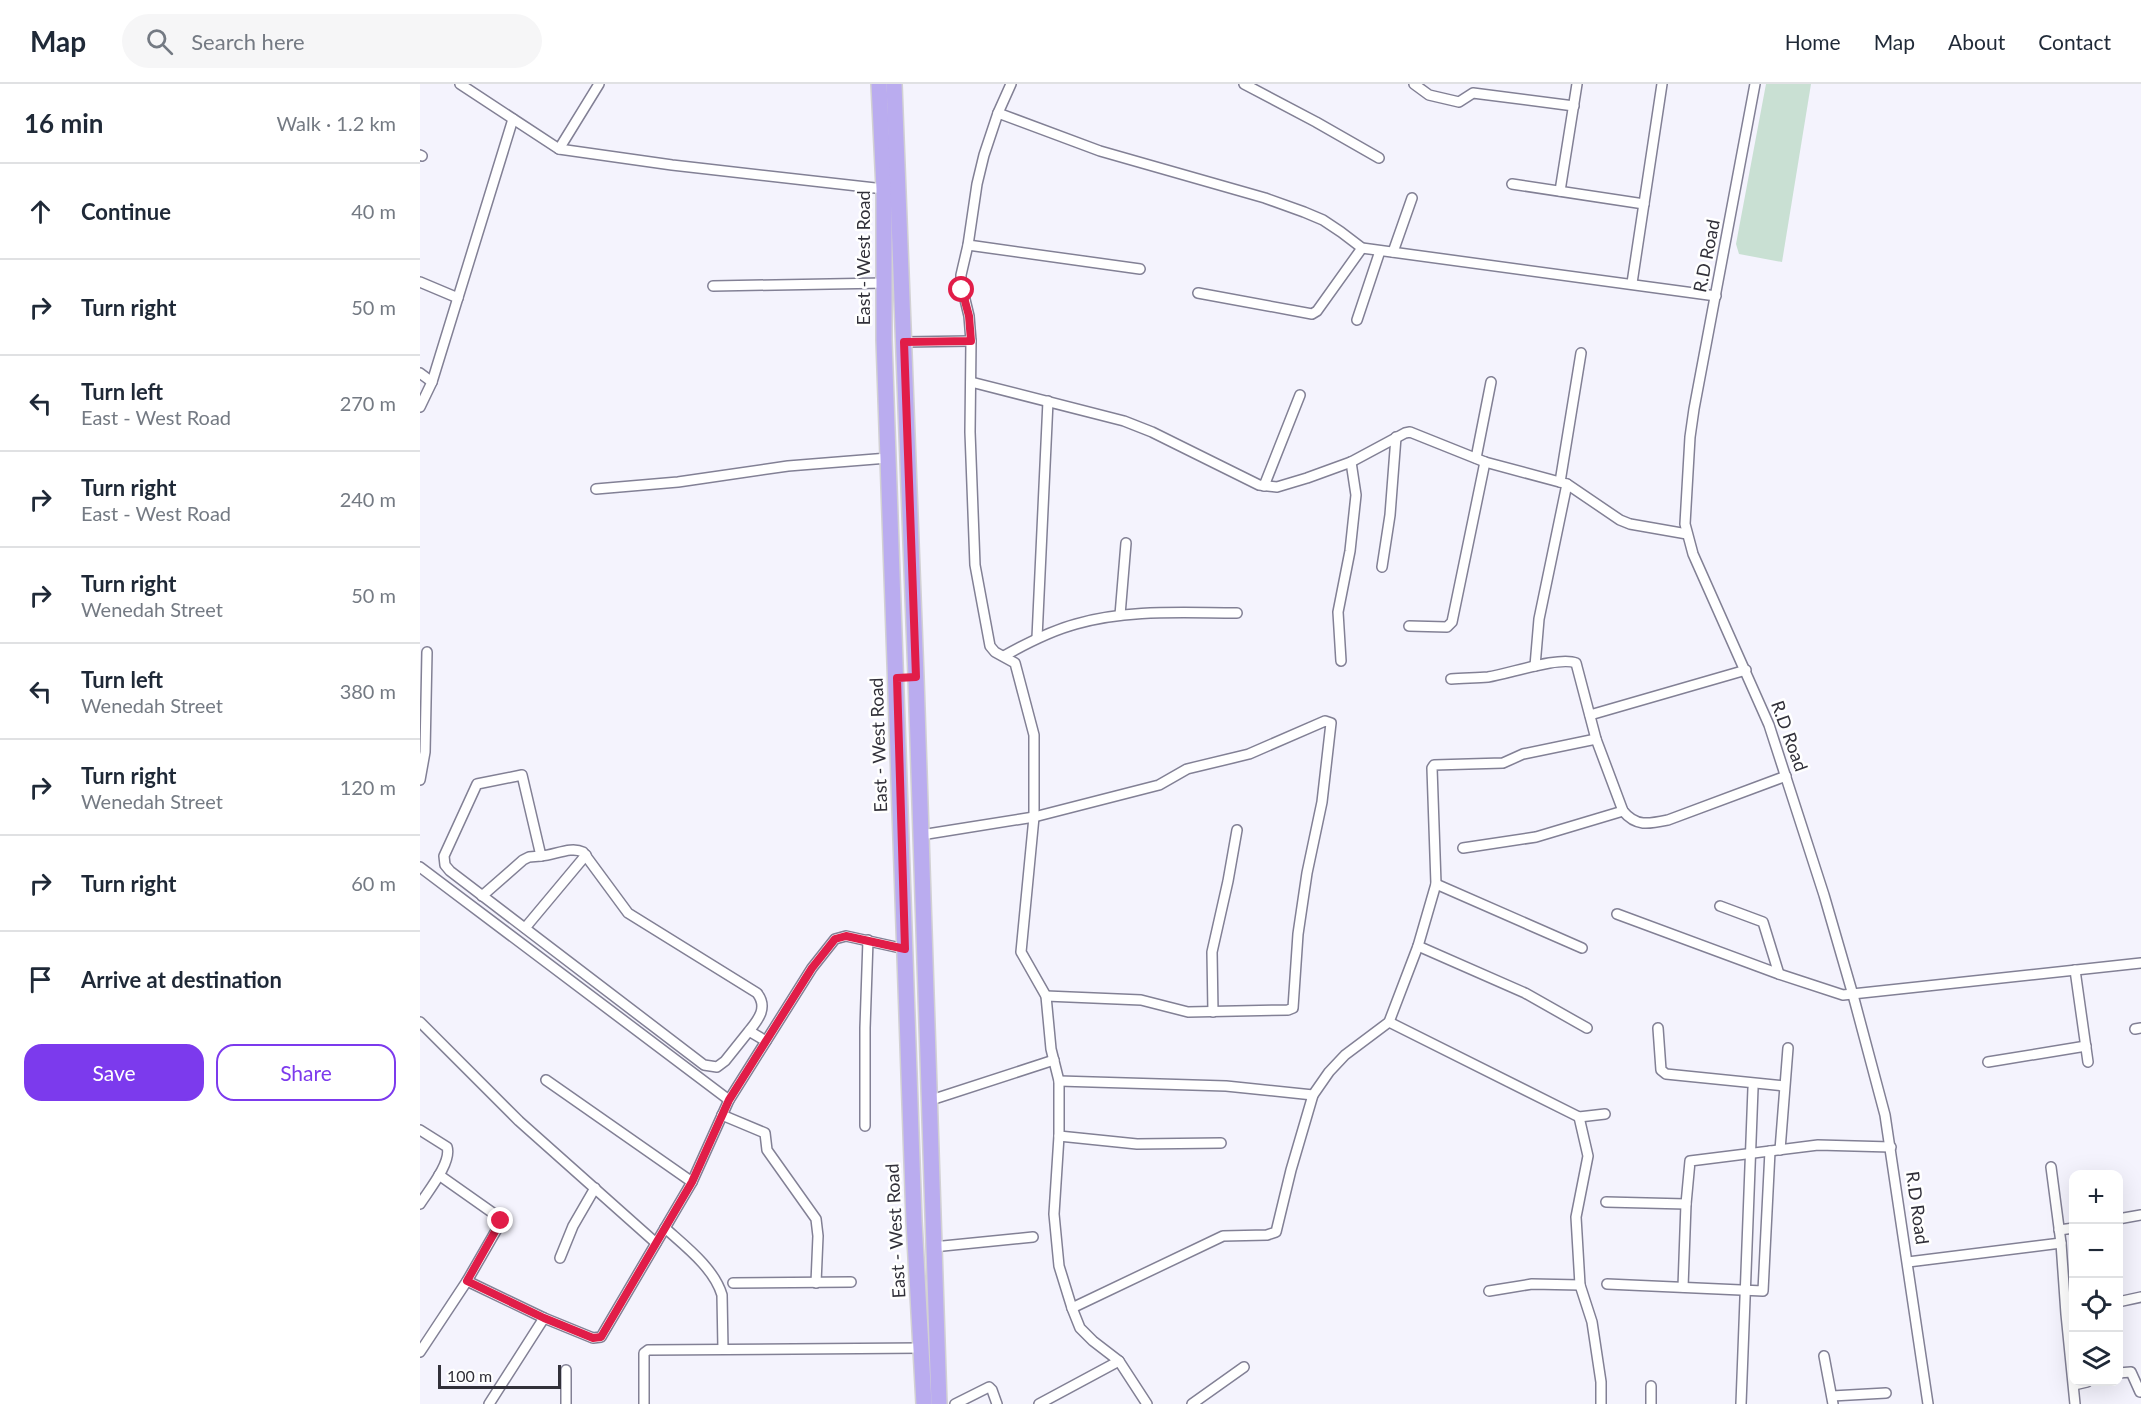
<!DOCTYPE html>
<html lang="en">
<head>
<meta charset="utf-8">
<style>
  body { margin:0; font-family:Lato,sans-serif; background:#f6f6f7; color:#1f2937 }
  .controls { position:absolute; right:18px; bottom:18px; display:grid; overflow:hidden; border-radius:12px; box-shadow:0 6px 24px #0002 }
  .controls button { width:54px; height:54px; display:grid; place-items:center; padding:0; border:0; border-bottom:2px solid #e0e1e3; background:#fff; color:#1f2937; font:30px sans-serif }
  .scale { position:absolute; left:18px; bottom:15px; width:123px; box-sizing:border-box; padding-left:6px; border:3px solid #313039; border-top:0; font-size:16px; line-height:21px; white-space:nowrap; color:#313039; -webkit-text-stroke:4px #fff; paint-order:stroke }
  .stop { position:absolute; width:18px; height:18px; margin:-14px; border:4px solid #e11d48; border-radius:50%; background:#fff }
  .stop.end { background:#e11d48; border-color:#fff; box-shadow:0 2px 6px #0008 }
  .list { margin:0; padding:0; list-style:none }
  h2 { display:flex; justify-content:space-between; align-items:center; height:78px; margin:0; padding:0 24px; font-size:26px }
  h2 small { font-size:20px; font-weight:400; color:#747a83 }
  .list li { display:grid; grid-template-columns:39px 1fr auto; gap:18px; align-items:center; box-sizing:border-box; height:96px; padding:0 24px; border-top:2px solid #e0e1e3 }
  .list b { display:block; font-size:22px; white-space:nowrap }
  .list p { margin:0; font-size:20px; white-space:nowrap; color:#747a83 }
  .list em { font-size:20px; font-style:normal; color:#747a83 }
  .actions { display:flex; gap:12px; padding:18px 24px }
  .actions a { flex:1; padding:14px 0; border:2px solid #7c3aed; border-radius:18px; text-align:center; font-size:21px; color:#7c3aed }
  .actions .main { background:#7c3aed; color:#fff }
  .icon { flex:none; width:33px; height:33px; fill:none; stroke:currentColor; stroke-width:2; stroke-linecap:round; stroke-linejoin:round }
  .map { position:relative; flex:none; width:1721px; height:1320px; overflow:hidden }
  header { display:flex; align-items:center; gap:36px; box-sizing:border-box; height:84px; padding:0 30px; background:#fff; border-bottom:2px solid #e0e1e3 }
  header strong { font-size:28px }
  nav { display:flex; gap:33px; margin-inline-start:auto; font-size:21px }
  .search { width:420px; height:54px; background:#f6f6f7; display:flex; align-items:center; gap:15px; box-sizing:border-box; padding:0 21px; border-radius:33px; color:#747a83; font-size:22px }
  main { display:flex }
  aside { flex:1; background:#fff }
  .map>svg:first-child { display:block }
</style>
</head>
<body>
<header>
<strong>Map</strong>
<div class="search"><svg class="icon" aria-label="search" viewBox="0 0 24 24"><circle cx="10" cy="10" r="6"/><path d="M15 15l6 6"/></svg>Search here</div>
<nav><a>Home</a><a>Map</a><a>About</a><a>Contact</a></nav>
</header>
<main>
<aside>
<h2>16 min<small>Walk · 1.2 km</small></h2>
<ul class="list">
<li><svg class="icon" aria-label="ahead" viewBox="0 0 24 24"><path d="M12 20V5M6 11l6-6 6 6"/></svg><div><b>Continue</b></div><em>40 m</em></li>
<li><svg class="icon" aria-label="right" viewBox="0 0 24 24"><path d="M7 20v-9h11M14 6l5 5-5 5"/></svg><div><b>Turn right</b></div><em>50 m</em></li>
<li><svg class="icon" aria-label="left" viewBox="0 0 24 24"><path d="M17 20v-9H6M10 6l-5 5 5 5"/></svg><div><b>Turn left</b><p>East - West Road</p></div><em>270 m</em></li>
<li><svg class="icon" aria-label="right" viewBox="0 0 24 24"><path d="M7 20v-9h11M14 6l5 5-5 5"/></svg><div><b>Turn right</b><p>East - West Road</p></div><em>240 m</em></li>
<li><svg class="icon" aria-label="right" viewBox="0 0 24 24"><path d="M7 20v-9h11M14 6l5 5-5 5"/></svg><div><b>Turn right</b><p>Wenedah Street</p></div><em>50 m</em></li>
<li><svg class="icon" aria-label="left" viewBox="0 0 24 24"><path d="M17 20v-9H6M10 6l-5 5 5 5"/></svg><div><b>Turn left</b><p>Wenedah Street</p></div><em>380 m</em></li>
<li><svg class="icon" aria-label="right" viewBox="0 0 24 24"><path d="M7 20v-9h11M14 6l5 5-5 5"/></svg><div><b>Turn right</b><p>Wenedah Street</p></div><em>120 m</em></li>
<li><svg class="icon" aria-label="right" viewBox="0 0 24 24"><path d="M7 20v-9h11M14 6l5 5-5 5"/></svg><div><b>Turn right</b></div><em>60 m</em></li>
<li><svg class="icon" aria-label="arrive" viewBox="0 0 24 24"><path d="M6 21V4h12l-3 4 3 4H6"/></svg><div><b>Arrive at destination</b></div></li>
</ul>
<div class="actions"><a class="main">Save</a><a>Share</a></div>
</aside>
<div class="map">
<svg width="1721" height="1320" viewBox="0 0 1721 1320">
  <rect width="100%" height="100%" fill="#f4f3fd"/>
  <path fill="#c9e0d3" d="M1346,0H1391L1362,178L1319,170L1316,160Z"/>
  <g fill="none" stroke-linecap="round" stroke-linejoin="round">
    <g stroke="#828095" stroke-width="12">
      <g id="minor">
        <path d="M40,0L139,65L252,81L464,105"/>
        <path d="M591,0L578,29L564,71L557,100L548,161L541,191V199L549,232L551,257L550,348L555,481L570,562L575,568L595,579L614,651V733L601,868L626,912L631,965L639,997V1052L634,1130L639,1182L652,1224L660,1244L673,1257L699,1277L727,1320"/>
        <path d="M824,0L896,38L959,74"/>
        <path d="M994,0L1009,11L1039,18L1053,9L1154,22"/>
        <path d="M1335,0L1274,325L1270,353L1265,440L1273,470L1349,641L1404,811L1433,911L1465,1031L1508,1320"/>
        <path d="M578,29L680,67L845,114L884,128L903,136L921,148L942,164L1296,212"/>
        <path d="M139,65L179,0"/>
        <path d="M0,71L2,72"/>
        <path d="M1092,100L1224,120"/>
        <path d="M1140,107L1157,0"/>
        <path d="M548,161L720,185"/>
        <path d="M973,168L992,114"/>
        <path d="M0,198L38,214"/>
        <path d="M1212,199L1242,0"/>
        <path d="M293,202L464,199"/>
        <path d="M778,209L892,230L897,227L942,164"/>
        <path d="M937,236L960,167"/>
        <path d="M484,258L551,257"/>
        <path d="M0,289L12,298"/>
        <path d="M551,298L704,337L732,348L839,401L857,403L887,394L931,378L985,349L990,348L1065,378L1147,400L1200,436L1210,440L1267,450"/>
        <path d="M0,323L12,298L93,35"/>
        <path d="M1056,374L1071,298"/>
        <path d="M1140,398L1161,269"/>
        <path d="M844,402L880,311"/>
        <path d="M176,405L258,398L368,382L468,374"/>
        <path d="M962,483L970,431L976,353"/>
        <path d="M700,531L706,459"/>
        <path d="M989,542L1027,543L1032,538L1065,378"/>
        <path d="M617,554L628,317"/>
        <path d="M584,572C607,559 630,547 656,540C708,525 763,529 817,529"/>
        <path d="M921,577L918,528L930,467L936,411L931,378"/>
        <path d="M1115,582L1119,535L1147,400"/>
        <path d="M1031,595C1043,594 1056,594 1068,593C1089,590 1139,572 1156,579L1176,655L1203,727C1216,743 1229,740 1248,736L1366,692"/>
        <path d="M1170,631L1326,586"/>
        <path d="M0,696L5,668L7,568"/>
        <path d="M501,751L614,733L739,701L767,685L829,670L905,637L911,639L902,718L887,789L878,850L873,924L868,926L768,928L721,916L626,912"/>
        <path d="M1043,764L1116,753L1203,727"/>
        <path d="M0,783L309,1016"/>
        <path d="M1016,800L1162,864"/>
        <path d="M62,812L103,776L109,773L121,772"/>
        <path d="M1300,822L1343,838L1359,890"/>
        <path d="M1197,830L1359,890L1423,911L1721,879"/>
        <path d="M105,844L166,771"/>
        <path d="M998,862L1105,909L1167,944"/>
        <path d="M1655,886L1668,978"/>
        <path d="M793,928L792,868L808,797L817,746"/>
        <path d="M0,938L99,1037L236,1159"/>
        <path d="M969,938L1159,1033L1185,1030"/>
        <path d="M1238,944L1241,986L1246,990L1364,1002"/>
        <path d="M1715,945L1721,944"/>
        <path d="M329,947L305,977L297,983L284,981L30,787L25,781L24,772L57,700L102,691L121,772C135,771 151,762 163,768L208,829L337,909C348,923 339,935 329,947L346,957"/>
        <path d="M1568,978L1666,962"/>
        <path d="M126,996L272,1098"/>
        <path d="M639,997L806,1002L893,1011"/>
        <path d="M508,1017L634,976"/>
        <path d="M302,1031L345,1049L347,1066L396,1135L398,1152L396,1199"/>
        <path d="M1159,1033L1168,1072L1156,1133L1160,1201L1172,1238L1181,1298V1320"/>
        <path d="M445,1042V944L448,856"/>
        <path d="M0,1046L27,1063C32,1078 9,1106 0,1120"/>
        <path d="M639,1052L717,1060L801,1059"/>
        <path d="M1360,1066L1368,964"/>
        <path d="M1631,1083L1641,1159L1646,1230L1655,1320"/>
        <path d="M1186,1118L1266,1120"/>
        <path d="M1698,1135L1721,1131"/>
        <path d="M245,1144C265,1162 294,1184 302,1211L303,1265"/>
        <path d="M1639,1146L1654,1144"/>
        <path d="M513,1163L613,1153"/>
        <path d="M140,1174L153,1142L175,1104"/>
        <path d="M1488,1178L1641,1159"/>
        <path d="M47,1197L124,1234L173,1254L181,1253L272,1098L309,1016L392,884L415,855L426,852L485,865"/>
        <path d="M313,1199L431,1198"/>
        <path d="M1187,1200L1343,1207L1350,1067"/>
        <path d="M1263,1203L1266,1120L1270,1077L1398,1061L1471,1063"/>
        <path d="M1069,1207L1112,1200L1160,1201"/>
        <path d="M1698,1218L1721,1213"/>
        <path d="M652,1224L803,1152L847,1151L856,1148L871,1086L893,1011L909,988L925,971L969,938L998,862L1016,800L1012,684L1014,681L1083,679L1103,670L1176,655"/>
        <path d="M0,1268L47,1197L81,1138L80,1134L19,1091"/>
        <path d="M1404,1272L1413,1320"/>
        <path d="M146,1286V1320"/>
        <path d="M1698,1289L1711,1288L1720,1308"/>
        <path d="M1654,1301L1667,1298"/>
        <path d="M1231,1302V1320"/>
        <path d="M1412,1312L1466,1309"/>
        <path d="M69,1320L124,1234"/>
        <path d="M224,1320V1269L228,1266L502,1264"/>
        <path d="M535,1320L569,1303L572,1306L577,1320"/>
        <path d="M619,1320L699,1277"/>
        <path d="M772,1320L824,1283"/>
        <path d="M1321,1320L1333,1004"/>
      </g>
    </g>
    <g stroke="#d2d1d3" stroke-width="18">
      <g id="primary">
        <path d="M459,0L464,105V256L494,1137L504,1320"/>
        <path d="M474,0L496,593L519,1320"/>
      </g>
    </g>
    <use href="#minor" stroke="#fff" stroke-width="9"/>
    <use href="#primary" stroke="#baacef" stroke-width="15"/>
  </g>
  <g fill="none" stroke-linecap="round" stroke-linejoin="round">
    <path stroke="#e11d48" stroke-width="8" d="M81,1137L47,1197L124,1234L173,1254L181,1253L272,1098L309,1016L392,884L415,855L426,852L485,865L477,594L496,593L484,258L551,257L549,232L542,206"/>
  </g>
  <g text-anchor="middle" stroke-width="5" stroke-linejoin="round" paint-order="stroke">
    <g font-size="18" fill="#313039" stroke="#fff">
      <text transform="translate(1287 172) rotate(-79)" y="6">R.D Road</text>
      <text transform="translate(444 174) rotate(-90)" y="6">East - West Road</text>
      <text transform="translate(1369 652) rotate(70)" y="6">R.D Road</text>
      <text transform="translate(459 661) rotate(-92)" y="6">East - West Road</text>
      <text transform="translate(1497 1124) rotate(82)" y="6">R.D Road</text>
      <text transform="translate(476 1147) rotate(-93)" y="6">East - West Road</text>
    </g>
  </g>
</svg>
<div class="controls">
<button>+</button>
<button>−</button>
<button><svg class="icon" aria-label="locate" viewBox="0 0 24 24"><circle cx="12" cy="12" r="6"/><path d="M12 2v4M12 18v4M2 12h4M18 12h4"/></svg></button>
<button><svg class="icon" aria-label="layers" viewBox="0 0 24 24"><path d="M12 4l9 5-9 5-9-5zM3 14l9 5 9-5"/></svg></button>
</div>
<div class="scale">100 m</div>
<div class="stop" style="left:542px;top:206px"></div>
<div class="stop end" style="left:81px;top:1137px"></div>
</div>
</main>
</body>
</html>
